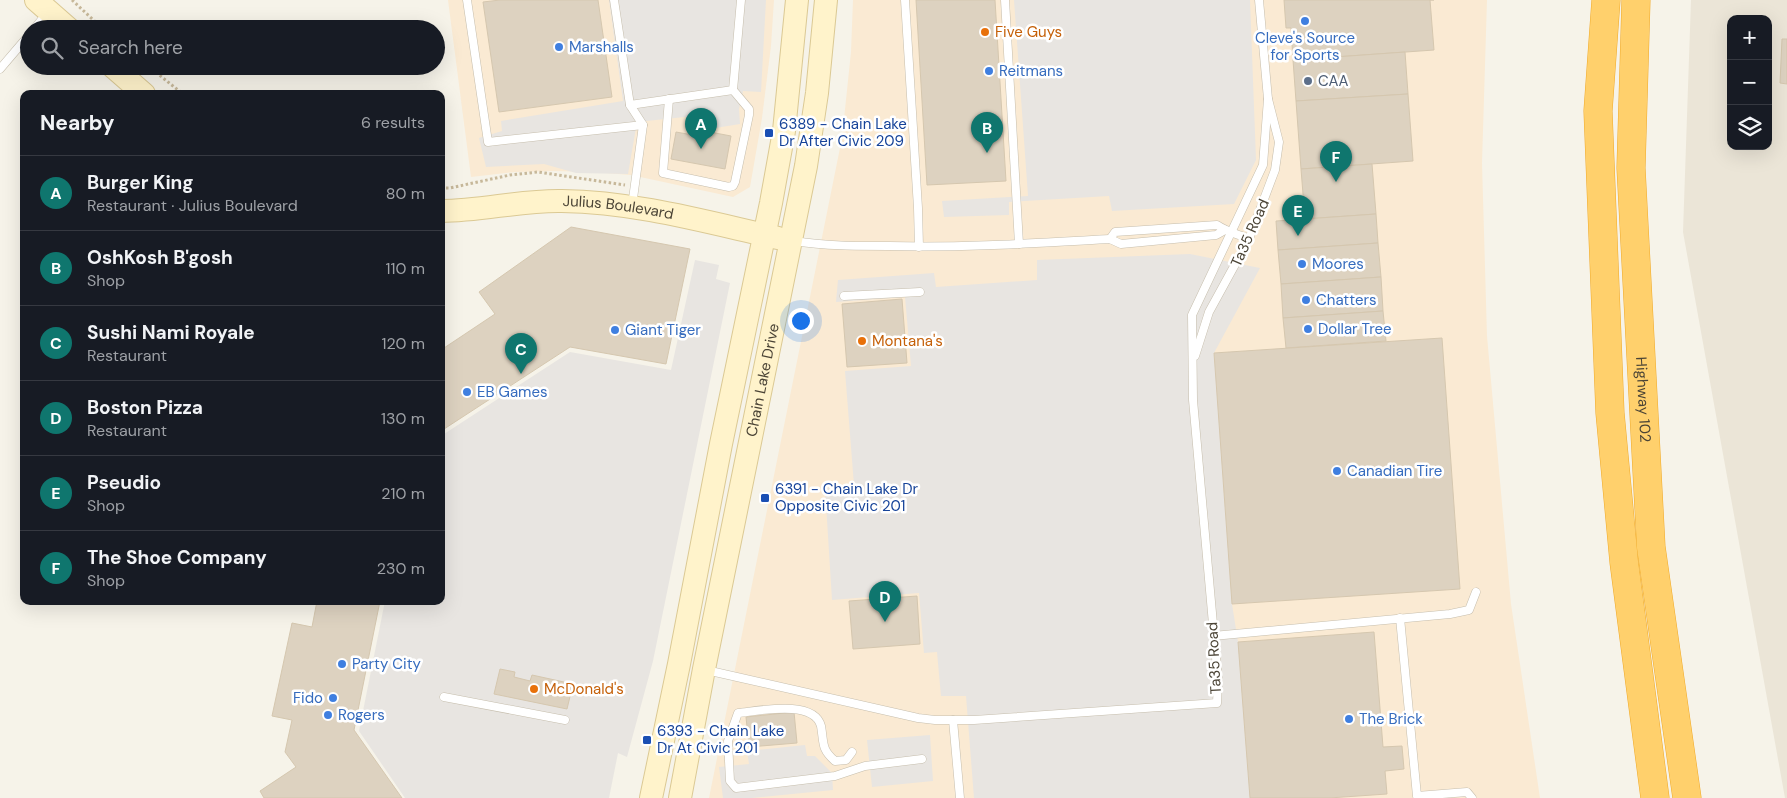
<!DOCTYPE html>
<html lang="en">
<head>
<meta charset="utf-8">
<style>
  body { margin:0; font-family:"DM Sans",sans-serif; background:#242831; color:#f1f3f6 }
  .controls { position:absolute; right:15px; top:15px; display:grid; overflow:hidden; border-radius:10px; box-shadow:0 5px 20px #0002 }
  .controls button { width:45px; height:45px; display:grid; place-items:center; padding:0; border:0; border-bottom:1px solid #363941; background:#171b24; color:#f1f3f6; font:25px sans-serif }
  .you { position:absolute; left:800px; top:320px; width:18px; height:18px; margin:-12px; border:4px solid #fff; border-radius:50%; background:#1a73e8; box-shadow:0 0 0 8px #1a73e833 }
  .badge { display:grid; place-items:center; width:32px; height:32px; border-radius:50%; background:#0f766e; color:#fff; font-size:16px; font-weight:700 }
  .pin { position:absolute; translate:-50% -41px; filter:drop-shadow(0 1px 2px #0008) }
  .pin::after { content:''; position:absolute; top:26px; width:18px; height:15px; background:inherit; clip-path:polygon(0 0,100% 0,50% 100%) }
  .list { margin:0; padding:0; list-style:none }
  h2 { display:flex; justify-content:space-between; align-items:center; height:65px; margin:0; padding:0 20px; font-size:21px }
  h2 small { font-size:16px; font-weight:400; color:#9ea1a6 }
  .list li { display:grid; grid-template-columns:32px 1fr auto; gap:15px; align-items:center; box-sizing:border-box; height:75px; padding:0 20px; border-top:1px solid #363941 }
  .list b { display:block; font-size:19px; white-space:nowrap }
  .list p { margin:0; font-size:16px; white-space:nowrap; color:#9ea1a6 }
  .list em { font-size:16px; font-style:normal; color:#9ea1a6 }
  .icon { flex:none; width:28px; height:28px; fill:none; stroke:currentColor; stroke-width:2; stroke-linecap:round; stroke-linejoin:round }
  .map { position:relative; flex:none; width:1787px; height:798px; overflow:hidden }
  .search { position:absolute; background:#171b24; box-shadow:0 5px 20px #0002; left:20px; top:20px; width:425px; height:55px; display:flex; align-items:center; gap:12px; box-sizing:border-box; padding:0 18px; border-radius:28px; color:#9ea1a6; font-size:19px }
  .panel { position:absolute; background:#171b24; box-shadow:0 5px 20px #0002; left:20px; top:90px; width:425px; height:515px; border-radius:10px }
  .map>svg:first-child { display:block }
</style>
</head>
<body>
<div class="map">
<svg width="1787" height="798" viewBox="0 0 1787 798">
  <rect width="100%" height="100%" fill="#f6f3e9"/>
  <path fill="#ebe5d7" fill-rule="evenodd" d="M1691,0H1787V798H1785L1683,232ZM1731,19H1768V146H1731Z"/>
  <g fill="#faead3">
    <path d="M448,0H774L771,46L762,118L750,187L733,197L631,175L592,172L554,171L515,172L471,177Z"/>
    <path d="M853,0H1487L1482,163L1487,336L1511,604L1540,798H709L842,138L851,52Z"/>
  </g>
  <g fill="#e8e5e1">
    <path d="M609,0H766L761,92L743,91L739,109L740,124L697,131L694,116L637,122L628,174L576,173L544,164L486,167L479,138L502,131L501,121L623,101Z"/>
    <path d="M1014,0H1250L1256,160L1234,204L1112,211L1109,196L1009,202V215L944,217L942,201L1028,196Z"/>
    <path d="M1190,254L1260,268L1214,353L1232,604L1238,642L1250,798H974L966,696H941L937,652L924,653L919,593L832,600L825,488L854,485L845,371L911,366L905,297L836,302L838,280L934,273L936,287L1037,280V260Z"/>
    <path d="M695,260L719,265L716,279L730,283L653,661L627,757L618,753L609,798H405L359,731L385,601H441V436L570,352L671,370Z"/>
    <path d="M930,735L933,781L872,787L867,740Z"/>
    <path d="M805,745L807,756H815L832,773L833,790L752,798H723L719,767L749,764L747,751Z"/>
  </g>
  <g fill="#ddd2c0" stroke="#d5c7af">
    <path d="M500,0H598L612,97L499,112L483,2Z"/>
    <path d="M916,0H995L1006,181L927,185Z"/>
    <path d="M1284,0H1434H1430L1434,50L1293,60L1291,28H1286Z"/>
    <path d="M1782,39H1787V84L1780,83Z"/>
    <path d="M1405,52L1408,94L1296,101L1293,60Z"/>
    <path d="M1408,94L1413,161L1301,169L1296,101Z"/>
    <path d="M676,132L709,138L710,132L731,136L725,169L671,159Z"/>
    <path d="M1372,164L1376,214L1305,219L1301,169Z"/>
    <path d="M1376,214L1378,243L1278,250L1276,221Z"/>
    <path d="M571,227L690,249L666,364L570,347L441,431V350L495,314L479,292Z"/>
    <path d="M1378,243L1381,277L1281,284L1278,250Z"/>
    <path d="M1381,277L1383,311L1283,318L1281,284Z"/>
    <path d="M902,299L907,363L847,367L842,304Z"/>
    <path d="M1383,311L1386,341L1286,348L1283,318Z"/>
    <path d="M1442,338L1460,589L1232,604L1214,353Z"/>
    <path d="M917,596L920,644L853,649L849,601Z"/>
    <path d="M317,601H380L354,730L402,798H264L260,791L296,767L285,752L292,720L272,716L292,623L312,627Z"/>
    <path d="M1374,632L1383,747L1402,746L1404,769L1385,771L1387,794L1329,798H1250L1238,642Z"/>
    <path d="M500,669L515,672L514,677L530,681L532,675L573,684L567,709L494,694Z"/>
    <path d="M794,712L797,743L749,747L746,717Z"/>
  </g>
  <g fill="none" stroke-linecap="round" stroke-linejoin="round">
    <g stroke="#c6bead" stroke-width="9">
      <g id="lane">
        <path d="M467,0L488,142L643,125"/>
        <path d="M614,0L630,105L643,125L632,206"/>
        <path d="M905,0L918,208L919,247"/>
        <path d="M1005,0L1019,244"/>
        <path d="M34,29L47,13"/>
        <path d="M0,69L29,35"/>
        <path d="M669,99L663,173L729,187L733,186L735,182L749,115V109L733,90"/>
        <path d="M630,105L733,90L741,0"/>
        <path d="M1110,239L1115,232L1217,225C1227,232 1238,234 1249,239"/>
        <path d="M794,241C825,246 857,246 889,246C963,248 1037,243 1110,239L1121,244L1216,235L1225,230"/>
        <path d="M844,296L920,292"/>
        <path d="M1195,356L1209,312L1249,239L1275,170L1279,142L1268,99L1259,0"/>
        <path d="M1400,618L1417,796L1467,792L1472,798"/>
        <path d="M1213,636L1450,614L1469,610L1476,592"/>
        <path d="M706,670L918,718L935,720H974L1217,703L1218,680L1193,400L1192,315L1263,165L1268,99"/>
        <path d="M444,697L565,720"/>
        <path d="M953,720L960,798"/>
        <path d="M852,752L846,760L835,761C821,749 824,743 821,726C814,699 759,711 738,713L728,741L730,781L736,788L835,776L865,766L922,759"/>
      </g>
    </g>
    <g stroke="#dbc994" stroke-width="24">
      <g id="secondary">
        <path d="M36,0L69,29"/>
        <path d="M112,66L144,94"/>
        <path id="s1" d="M441,211C482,211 521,200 562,201C636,202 706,222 778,238"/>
        <path d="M651,798L679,664L721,444L771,203L784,131L797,0"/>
        <path id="s2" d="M680,798L704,669L806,166L817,93L826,0"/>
      </g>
    </g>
    <g stroke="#f0aa2a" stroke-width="29">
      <g id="highway">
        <path d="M1606,0L1598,111L1610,413L1624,562L1655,798"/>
        <path id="s3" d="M1636,0L1631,168L1651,547L1687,798"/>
      </g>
    </g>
    <g stroke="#c7b89a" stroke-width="3" stroke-dasharray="2.5 2.5" stroke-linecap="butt">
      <path d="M72,0L103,29"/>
      <path d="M148,66L183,94"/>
      <path d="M441,188H450L510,175L538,172L625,185"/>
    </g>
    <use href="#lane" stroke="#fff" stroke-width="8"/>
    <use href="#secondary" stroke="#fff3cb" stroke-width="22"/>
    <use href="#highway" stroke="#ffd06c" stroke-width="28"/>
  </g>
  <g fill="#3f7fe0" stroke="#fff" stroke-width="2">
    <circle cx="1305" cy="21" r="5"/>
    <circle cx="559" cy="47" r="5"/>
    <circle cx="989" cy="71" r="5"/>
    <circle cx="1302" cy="264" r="5"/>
    <circle cx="1306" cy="300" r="5"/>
    <circle cx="1308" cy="329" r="5"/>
    <circle cx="615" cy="330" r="5"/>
    <circle cx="467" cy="392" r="5"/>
    <circle cx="1337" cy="471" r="5"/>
    <circle cx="342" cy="664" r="5"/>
    <circle cx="333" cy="698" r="5"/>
    <circle cx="328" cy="715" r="5"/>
    <circle cx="1349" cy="719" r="5"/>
  </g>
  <g fill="#e8710a" stroke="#fff" stroke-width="2">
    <circle cx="985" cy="32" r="5"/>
    <circle cx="862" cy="341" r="5"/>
    <circle cx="534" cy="689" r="5"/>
  </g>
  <circle fill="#5c6f8a" stroke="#fff" stroke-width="2" cx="1308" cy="81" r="5"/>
  <g fill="#1a4fb4" stroke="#fff" stroke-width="2">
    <rect x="764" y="128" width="10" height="10" rx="2.5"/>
    <rect x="760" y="493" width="10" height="10" rx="2.5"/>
    <rect x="642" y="735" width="10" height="10" rx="2.5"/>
  </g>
  <g text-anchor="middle" stroke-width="5" stroke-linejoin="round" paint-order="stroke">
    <g font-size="15" fill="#c56008" stroke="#fff" text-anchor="start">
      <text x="995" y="37">Five Guys</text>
      <text x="872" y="346">Montana's</text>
      <text x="544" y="694">McDonald's</text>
    </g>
    <g font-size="15" fill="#366cbe" stroke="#fff" text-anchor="start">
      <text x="1305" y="43" text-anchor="middle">Cleve's Source<tspan x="1305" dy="17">for Sports</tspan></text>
      <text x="569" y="52">Marshalls</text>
      <text x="999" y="76">Reitmans</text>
      <text x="1312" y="269">Moores</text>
      <text x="1316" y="305">Chatters</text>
      <text x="1318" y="334">Dollar Tree</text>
      <text x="625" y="335">Giant Tiger</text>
      <text x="477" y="397">EB Games</text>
      <text x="1347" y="476">Canadian Tire</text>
      <text x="352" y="669">Party City</text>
      <text x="323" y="703" text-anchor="end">Fido</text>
      <text x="338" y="720">Rogers</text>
      <text x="1359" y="724">The Brick</text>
    </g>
    <g font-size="15" fill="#4e5e75" stroke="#fff" text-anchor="start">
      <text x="1318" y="86">CAA</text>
    </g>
    <g font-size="15" fill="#164399" stroke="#fff" text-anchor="start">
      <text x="779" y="129">6389 - Chain Lake<tspan x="779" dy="17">Dr After Civic 209</tspan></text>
      <text x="775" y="494">6391 - Chain Lake Dr<tspan x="775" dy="17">Opposite Civic 201</tspan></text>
      <text x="657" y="736">6393 - Chain Lake<tspan x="657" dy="17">Dr At Civic 201</tspan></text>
    </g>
    <g font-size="15" fill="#4b4436" stroke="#fff">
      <text dy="5" stroke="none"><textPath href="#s1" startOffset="178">Julius Boulevard</textPath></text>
      <text transform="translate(1250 233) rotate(-66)" y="5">Ta35 Road</text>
      <text dy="5" stroke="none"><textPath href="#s2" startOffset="426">Chain Lake Drive</textPath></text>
      <text dy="5" stroke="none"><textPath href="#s3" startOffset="400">Highway 102</textPath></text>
      <text transform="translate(1214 658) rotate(-93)" y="5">Ta35 Road</text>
    </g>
  </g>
</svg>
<div class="controls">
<button>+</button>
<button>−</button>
<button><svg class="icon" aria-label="layers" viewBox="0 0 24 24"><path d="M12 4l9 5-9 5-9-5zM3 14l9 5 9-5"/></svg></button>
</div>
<div class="you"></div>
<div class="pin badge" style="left:701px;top:149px">A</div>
<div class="pin badge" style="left:987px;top:153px">B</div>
<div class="pin badge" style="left:521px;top:374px">C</div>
<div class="pin badge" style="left:885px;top:622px">D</div>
<div class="pin badge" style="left:1298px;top:236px">E</div>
<div class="pin badge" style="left:1336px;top:182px">F</div>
<div class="search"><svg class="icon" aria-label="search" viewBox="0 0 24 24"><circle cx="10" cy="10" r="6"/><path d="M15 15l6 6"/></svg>Search here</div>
<section class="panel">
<h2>Nearby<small>6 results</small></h2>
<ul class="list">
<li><span class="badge">A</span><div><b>Burger King</b><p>Restaurant · Julius Boulevard</p></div><em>80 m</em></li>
<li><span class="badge">B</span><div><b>OshKosh B'gosh</b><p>Shop</p></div><em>110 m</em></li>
<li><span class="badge">C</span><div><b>Sushi Nami Royale</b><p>Restaurant</p></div><em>120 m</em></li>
<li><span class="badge">D</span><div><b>Boston Pizza</b><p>Restaurant</p></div><em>130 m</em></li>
<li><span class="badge">E</span><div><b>Pseudio</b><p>Shop</p></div><em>210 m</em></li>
<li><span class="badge">F</span><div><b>The Shoe Company</b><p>Shop</p></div><em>230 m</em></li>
</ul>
</section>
</div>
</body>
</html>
